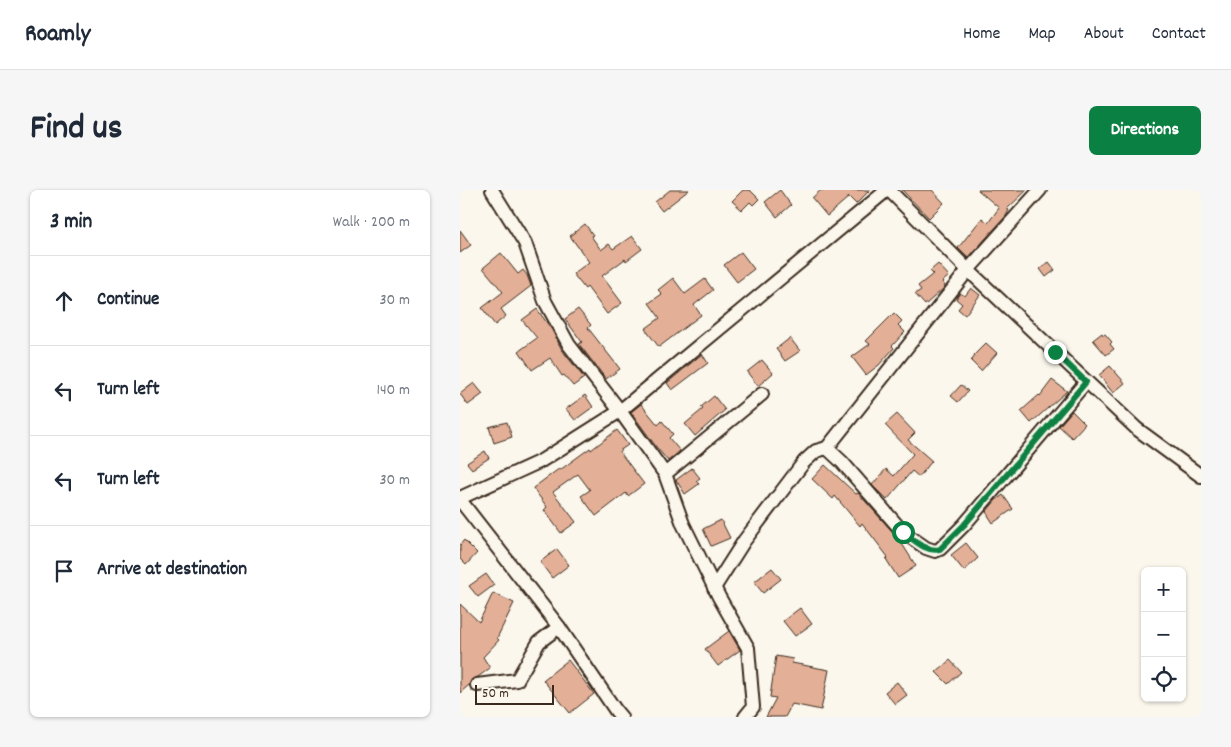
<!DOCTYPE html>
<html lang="en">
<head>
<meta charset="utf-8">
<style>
  body { margin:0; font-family:Dekko,sans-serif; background:#f6f6f7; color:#1f2937 }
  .controls { position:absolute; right:15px; bottom:15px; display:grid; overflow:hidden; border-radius:8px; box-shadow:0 1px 4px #0004 }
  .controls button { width:45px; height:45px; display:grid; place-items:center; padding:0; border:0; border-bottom:1px solid #e0e1e3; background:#fff; color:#1f2937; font:25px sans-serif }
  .scale { position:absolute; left:15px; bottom:12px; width:79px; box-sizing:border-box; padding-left:5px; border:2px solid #3b2a1e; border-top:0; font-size:14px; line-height:18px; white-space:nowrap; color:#3b2a1e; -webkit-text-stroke:4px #fbf7ec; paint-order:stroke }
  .stop { position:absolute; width:15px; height:15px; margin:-11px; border:4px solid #0b8043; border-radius:50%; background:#fff }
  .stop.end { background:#0b8043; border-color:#fff; box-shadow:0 1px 5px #0008 }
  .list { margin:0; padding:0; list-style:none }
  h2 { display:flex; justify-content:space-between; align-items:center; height:65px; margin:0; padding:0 20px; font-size:21px }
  h2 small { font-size:16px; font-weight:400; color:#747a83 }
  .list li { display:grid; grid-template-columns:32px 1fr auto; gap:15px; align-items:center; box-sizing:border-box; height:90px; padding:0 20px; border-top:1px solid #e0e1e3 }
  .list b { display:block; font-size:19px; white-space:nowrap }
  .list em { font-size:16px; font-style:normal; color:#747a83 }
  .icon { flex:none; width:28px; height:28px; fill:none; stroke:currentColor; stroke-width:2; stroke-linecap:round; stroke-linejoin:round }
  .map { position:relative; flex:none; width:741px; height:527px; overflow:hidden; border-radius:8px }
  header { display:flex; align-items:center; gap:30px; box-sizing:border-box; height:70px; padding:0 25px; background:#fff; border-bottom:1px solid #e0e1e3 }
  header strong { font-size:24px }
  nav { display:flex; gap:28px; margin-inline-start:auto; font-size:18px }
  .intro { display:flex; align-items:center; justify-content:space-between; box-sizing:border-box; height:120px; padding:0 30px }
  h1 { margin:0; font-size:35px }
  .button { padding:12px 22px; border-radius:8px; background:#0b8043; color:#fff; font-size:18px; font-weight:700 }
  main { display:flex; gap:30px; padding:0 30px }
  aside { flex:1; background:#fff; border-radius:8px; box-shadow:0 1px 4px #0004 }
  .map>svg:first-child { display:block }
</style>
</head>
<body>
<header>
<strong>Roamly</strong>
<nav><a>Home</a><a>Map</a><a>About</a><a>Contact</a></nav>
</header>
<div class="intro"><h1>Find us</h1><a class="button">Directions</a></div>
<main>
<aside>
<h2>3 min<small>Walk · 200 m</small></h2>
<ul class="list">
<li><svg class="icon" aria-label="ahead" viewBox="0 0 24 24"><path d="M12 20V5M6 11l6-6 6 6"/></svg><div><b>Continue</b></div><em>30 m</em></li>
<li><svg class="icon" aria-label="left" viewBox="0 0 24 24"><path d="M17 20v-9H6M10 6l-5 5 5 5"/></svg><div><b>Turn left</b></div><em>140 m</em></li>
<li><svg class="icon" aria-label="left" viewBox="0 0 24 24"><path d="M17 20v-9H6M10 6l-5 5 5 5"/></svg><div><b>Turn left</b></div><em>30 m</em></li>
<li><svg class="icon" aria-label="arrive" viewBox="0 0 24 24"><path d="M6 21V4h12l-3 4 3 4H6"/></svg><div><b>Arrive at destination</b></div></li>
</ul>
</aside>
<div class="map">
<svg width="741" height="527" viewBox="0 0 741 527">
  <rect width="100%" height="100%" fill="#fbf7ec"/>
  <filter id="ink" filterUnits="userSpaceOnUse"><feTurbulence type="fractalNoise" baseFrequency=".02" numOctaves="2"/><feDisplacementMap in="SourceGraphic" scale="10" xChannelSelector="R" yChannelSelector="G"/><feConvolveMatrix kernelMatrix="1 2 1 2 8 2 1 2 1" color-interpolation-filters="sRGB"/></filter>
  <g filter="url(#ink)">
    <g fill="#e3b097" stroke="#3b2a1e">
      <path d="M210,0H229L202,21L195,12Z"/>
      <path d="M283,0H290L299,9L293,15L290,12L282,20L272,11Z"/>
      <path d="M320,0L331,15L317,27L305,12Z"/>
      <path d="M361,0H410L396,14L389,7L367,26L352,8Z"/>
      <path d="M442,0H472L484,13L469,28Z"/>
      <path d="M518,0H567L547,19L549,20L546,26L508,68L498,58L522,28L528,33L539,18Z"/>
      <path d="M125,34L133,45L131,46L141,60L149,54L153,59L172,46L182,59L166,71L165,69L142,86L162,113L147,124L127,97L125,99L113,84L129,72L110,46Z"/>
      <path d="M0,40L11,55L0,63Z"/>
      <path d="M281,62L294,79L277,92L264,75Z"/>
      <path d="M41,63L58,84L63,80L67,85L71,96L41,119L46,126L35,135L22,118L43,102L23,78Z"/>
      <path d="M589,72L595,80L586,87L580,79Z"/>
      <path d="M478,74L489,86L482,92L485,96L483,99L465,115L455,104L461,100L458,96L473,84L470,81Z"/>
      <path d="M213,88L225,104L245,89L253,100L234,115L241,125L199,157L185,139L200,128L189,113L202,104L198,100Z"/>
      <path d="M511,98L520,105L505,125L498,119L502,114L496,109L500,103L505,106Z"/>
      <path d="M77,119L92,140L102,160L124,188L113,196L104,185L102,186L90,168L72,180L59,161L77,148L62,130Z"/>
      <path d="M118,119L131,135L128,138L160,179L146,189L119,154L122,152L105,129Z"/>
      <path d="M434,123L442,131L438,135L445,142L432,156L434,158L419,175L406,185L392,167L410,154L406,151Z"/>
      <path d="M642,143L643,145L645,144L652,152L650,154L654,159L646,165L633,150Z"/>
      <path d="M330,148L340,161L325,171L316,159Z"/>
      <path d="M526,153L537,163L521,181L511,171L515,166L514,165Z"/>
      <path d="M242,164L248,173L212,200L207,193Z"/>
      <path d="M302,170L313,183L298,196L287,182Z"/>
      <path d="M650,176L665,193L653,203L639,185Z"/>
      <path d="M592,190L607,201L571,233L561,221L579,205L580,206Z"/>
      <path d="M14,193L23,204L8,215L0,204Z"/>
      <path d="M501,195L508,201L498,212L491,206Z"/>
      <path d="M125,205L133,217L115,230L106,219Z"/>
      <path d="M254,206L265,220L235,246L225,234L243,219L241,217Z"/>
      <path d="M181,214L198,235L202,231L213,244L209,248L220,261L208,271L197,258L171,222Z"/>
      <path d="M612,221L625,234L612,248L599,236Z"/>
      <path d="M437,224L455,243L448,250L472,271L459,287L452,281L427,310L412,295L426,279L434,286L453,264L425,235Z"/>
      <path d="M47,232L52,247L34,253L29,237Z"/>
      <path d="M157,240L168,255L159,261L184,294L168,306L166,303L136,326L121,306L130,300L118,284L93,302L116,332L101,343L84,320L87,317L73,298L100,278V280L130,258L131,260Z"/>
      <path d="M25,261L29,268L12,279L7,273Z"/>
      <path d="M365,275L396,304L398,303L439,349L456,376L438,388L426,369L428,367L402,333L400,336L375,306L373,309L352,289Z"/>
      <path d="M232,278L240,288L236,291L239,294L225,304L216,290Z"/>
      <path d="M543,305L553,319L533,333L526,322L536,310Z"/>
      <path d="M261,330L270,348L251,356L243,339Z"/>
      <path d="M4,350L17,363L6,375L0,369V355Z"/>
      <path d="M506,353L518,368L504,381L491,365Z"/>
      <path d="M97,359L109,375L92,388L80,372Z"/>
      <path d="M312,378L321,389L303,403L294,392Z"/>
      <path d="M26,384L34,395L18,407L9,396Z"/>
      <path d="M33,403L54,413L37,448L39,450L23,467L30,478L18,487L12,489L9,495L0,503V414L19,432Z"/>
      <path d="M340,418L352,434L335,446L323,431Z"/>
      <path d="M269,441L280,460L258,476L245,459Z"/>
      <path d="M316,466L333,469L332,473L369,480L361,520L332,514L325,527H306L316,508L310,507Z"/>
      <path d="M108,470L134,504L110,523L83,490Z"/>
      <path d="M490,470L501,482L488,494L476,482Z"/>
      <path d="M437,492L447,505L435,514L425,502Z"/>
    </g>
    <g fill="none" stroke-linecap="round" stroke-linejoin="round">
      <g stroke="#3b2a1e" stroke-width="16">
        <g id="street">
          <path d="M32,0L65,53L85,111L109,155L160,221L205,284L223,334L259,407L288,458L293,517L285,527"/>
          <path d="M429,0L508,80L677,239L741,286"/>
          <path d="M580,0L508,80L367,258L382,272L443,342L466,358L475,361L480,359L504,335L626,192"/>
          <path d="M205,284L302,204"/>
          <path d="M0,308L81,271L160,221L427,0"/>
          <path d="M0,310L99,437L156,521L161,527"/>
          <path d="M254,398L284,351L344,272L356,261L367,258"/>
          <path d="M17,495L57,490L79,452L99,437"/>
        </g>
      </g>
      <use href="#street" stroke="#fbf7ec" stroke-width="12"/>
    </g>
  </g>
  <g fill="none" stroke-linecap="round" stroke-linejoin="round" filter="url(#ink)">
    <path stroke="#0b8043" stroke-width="6" d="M443,342C454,350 467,363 480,359L504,335L626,192L595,162"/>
  </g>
</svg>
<div class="controls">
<button>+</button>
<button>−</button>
<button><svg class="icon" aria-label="locate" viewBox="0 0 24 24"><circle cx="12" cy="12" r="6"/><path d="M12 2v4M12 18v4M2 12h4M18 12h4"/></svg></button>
</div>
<div class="scale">50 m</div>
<div class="stop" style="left:443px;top:342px"></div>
<div class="stop end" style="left:595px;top:162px"></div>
</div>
</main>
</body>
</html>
